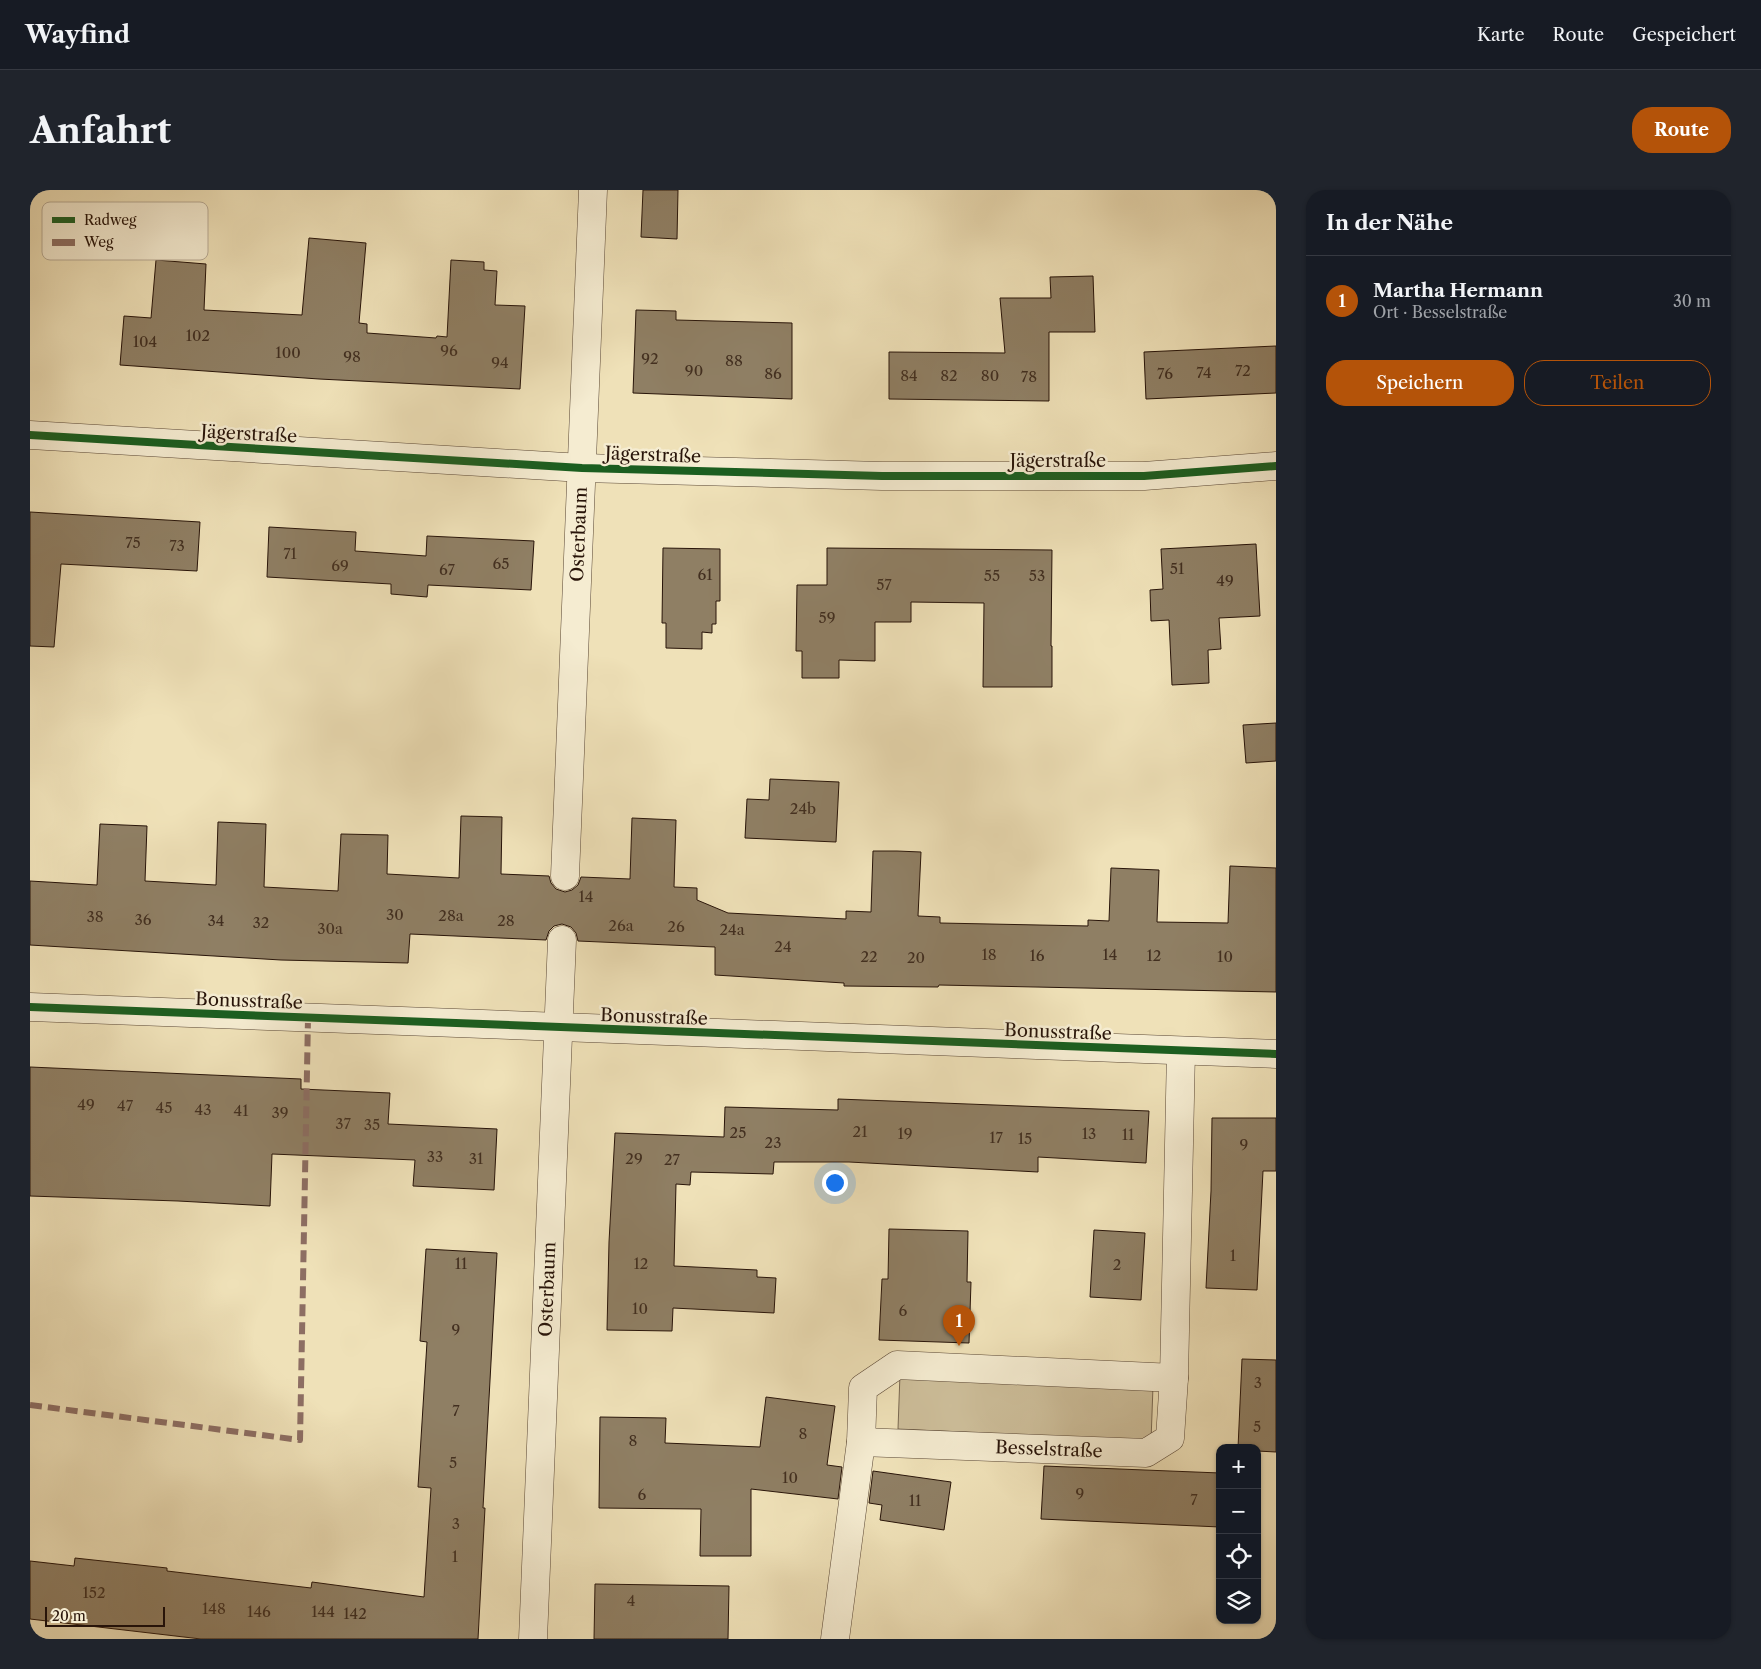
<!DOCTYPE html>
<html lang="de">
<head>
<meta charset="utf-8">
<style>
  body { margin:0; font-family:"Libre Caslon Text",serif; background:#20242c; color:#f1f3f6 }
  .controls { position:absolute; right:15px; bottom:15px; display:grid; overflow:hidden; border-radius:10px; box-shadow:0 1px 4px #0004 }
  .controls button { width:45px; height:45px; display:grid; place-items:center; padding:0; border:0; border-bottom:1px solid #363941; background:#171b24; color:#f1f3f6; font:25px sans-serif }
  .scale { position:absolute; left:15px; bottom:12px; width:120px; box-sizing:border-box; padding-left:5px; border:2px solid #281409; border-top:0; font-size:14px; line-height:18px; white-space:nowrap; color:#281409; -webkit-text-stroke:4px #f5ecd1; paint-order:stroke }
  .you { position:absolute; left:804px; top:992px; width:18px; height:18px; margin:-12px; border:4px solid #fff; border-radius:50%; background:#1a73e8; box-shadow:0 0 0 8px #1a73e833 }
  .badge { display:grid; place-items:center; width:32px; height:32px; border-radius:50%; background:#b45309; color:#fff; font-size:16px; font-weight:700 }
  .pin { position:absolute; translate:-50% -41px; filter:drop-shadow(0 1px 2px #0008) }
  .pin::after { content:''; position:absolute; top:26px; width:18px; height:15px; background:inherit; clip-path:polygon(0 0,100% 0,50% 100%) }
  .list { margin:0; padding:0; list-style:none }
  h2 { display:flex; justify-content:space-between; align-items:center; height:65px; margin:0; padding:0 20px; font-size:21px }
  h2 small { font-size:16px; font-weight:400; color:#9ea1a6 }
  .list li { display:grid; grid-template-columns:32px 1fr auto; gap:15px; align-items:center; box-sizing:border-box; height:90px; padding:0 20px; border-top:1px solid #363941 }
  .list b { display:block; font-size:19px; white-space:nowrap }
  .list p { margin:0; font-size:16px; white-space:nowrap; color:#9ea1a6 }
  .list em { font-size:16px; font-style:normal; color:#9ea1a6 }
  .actions { display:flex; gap:10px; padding:15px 20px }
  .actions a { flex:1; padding:11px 0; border:1px solid #b45309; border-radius:20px; text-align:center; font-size:18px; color:#b45309 }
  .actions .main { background:#b45309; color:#fff }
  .icon { flex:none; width:28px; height:28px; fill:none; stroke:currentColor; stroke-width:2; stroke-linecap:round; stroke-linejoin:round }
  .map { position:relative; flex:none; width:1246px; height:1449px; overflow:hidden; border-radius:20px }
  header { display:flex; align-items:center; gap:30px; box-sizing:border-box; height:70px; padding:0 25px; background:#171b24; border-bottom:1px solid #363941 }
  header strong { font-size:24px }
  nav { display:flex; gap:28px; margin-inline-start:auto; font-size:18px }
  .intro { display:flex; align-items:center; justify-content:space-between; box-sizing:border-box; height:120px; padding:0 30px }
  h1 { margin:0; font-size:35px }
  .button { padding:12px 22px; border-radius:20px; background:#b45309; color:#fff; font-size:18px; font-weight:700 }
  main { display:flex; gap:30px; padding:0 30px }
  aside { flex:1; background:#171b24; border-radius:20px; box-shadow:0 1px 4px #0004 }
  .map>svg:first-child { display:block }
</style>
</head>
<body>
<header>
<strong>Wayfind</strong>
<nav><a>Karte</a><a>Route</a><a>Gespeichert</a></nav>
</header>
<div class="intro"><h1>Anfahrt</h1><a class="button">Route</a></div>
<main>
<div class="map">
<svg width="1246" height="1449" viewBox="0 0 1246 1449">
  <rect width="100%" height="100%" fill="#efe1b8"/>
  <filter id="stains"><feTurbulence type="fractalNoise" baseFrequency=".004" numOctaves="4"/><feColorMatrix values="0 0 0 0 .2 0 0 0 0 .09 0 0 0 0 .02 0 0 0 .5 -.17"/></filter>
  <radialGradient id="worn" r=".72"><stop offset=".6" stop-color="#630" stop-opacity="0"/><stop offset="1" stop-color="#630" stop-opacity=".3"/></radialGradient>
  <path fill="#cdbe9a" stroke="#7a6952" d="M870,1184L1123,1196L1121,1251L868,1239Z"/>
  <g fill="#8f7f64" stroke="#281409">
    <path d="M613,0H648L647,49L611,47Z"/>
    <path d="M279,48L336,53L329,133L337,134V143L406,148L407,146L417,147L421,70L454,72V80L467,81L465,115L495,116L490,199L289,189L90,175L94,126L121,128L126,70L176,74L174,120L272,125Z"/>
    <path d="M1063,86L1065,142H1019V211L859,209V162L975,163L970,108H1021L1020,87Z"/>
    <path d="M606,120L646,121V130L762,133V209L603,203Z"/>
    <path d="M1246,156V203L1116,209L1114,162Z"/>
    <path d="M0,322L170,332L167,381L31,374L24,457L0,456Z"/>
    <path d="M239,337L326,342L325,361L396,366L397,346L504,351L501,400L398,395L397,407L361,404V394L237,387Z"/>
    <path d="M1226,354L1230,426L1189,428L1191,459L1178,460L1179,493L1142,495L1139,430L1121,431L1120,400L1133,399L1131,359Z"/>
    <path d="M633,358L690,359V411H686V434H682V443L672,442V459L636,458V433H632Z"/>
    <path d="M797,358L1022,360L1021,456H1022V497H953L954,413L881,412V432H845V471L809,470V488H772V461H766L767,395H797Z"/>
    <path d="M1246,533V571L1216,573L1213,535Z"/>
    <path d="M740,589L809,592L806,652L715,648L717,609L739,610Z"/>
    <path d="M431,626L472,627L471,684L519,686L521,693L526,699L535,702L542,700L548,695L551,687L600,689L602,628L646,630L644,697L667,698V710L698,723L816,729V721L841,722L843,661H867L891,662L888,726L910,727V733L1058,736V730L1079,731L1081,678L1129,680L1127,732L1198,733L1200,676L1246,678V802L909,795L908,797L814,796V793L685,785V757L548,751L546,743L541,737L532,734L524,736L519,741L516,750L380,744L378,773L251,770L0,755V691L67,695L70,634L117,636L115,691L186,695L188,632L236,634L234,697L308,701L311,644L358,645L357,684L429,688Z"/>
    <path d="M0,877L271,889V899L360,903L358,934L467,939L464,1000L383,996L385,970L242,964L240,1016L148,1011L0,1006Z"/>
    <path d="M808,909L1119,921L1116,973L1008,967V982L819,972H744L743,984L661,982L660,995L646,994L644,1076L727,1080V1087L746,1088L744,1123L643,1118L642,1141L577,1140L579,1052L585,943L694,947L695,917L808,920Z"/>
    <path d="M1182,928H1246V981H1233L1227,1100L1176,1098L1181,1001Z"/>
    <path d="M859,1039L938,1041L937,1092H941L939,1153L849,1150L852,1089H858Z"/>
    <path d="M1064,1040L1115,1043L1111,1110L1060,1107Z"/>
    <path d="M396,1059L467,1063L453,1318H455L448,1449H171L0,1429V1371L44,1376L45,1368L137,1378V1381L281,1398L282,1392L394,1407L401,1298L388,1297L397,1152L390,1151Z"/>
    <path d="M1212,1169L1246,1170V1262L1227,1261V1258H1208Z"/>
    <path d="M736,1207L805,1216L797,1275L812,1277L808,1309L721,1299V1366H670L671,1319L569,1318L570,1227L636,1228L635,1253L730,1257Z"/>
    <path d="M1014,1276L1190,1283V1337L1011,1329Z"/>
    <path d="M843,1281L921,1292L914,1340L850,1330L852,1315L839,1313Z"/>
    <path d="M565,1394L699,1396L698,1449H564Z"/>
  </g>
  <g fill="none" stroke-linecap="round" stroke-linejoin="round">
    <g stroke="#5a4735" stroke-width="29">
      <g id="minor">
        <path id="s1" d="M535,686L563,0"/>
        <path d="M0,817L1246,864"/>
        <path id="s2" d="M831,1252L1116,1263L1140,1248L1144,1188L1151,861"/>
        <path id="s3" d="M503,1449L532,750"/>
        <path d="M805,1449L831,1252L833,1198L867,1175L1144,1188"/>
      </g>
    </g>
    <g stroke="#5a4735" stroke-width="29">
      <path id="tertiary" d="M0,245L552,278L852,286H1114L1246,276"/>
    </g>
    <use href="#minor" stroke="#f5ecd1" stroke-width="28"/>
    <use href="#tertiary" stroke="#f5ecd1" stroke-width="28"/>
    <path stroke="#8d6e63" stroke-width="6" stroke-dasharray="12 6" stroke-linecap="butt" d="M0,1215L270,1250L278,828"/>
    <g stroke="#f5ecd1" stroke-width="11">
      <g id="cycleway">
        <path d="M0,245L552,278L852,286H1114L1246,276"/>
        <path d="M0,817L1246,864"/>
      </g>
    </g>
    <use href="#cycleway" stroke="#1b5e20" stroke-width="8"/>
  </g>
  <g text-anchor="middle" stroke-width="5" stroke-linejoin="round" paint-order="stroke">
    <g font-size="15" fill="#422f20">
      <text x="168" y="151">102</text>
      <text x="115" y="157">104</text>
      <text x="419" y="166">96</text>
      <text x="258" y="168">100</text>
      <text x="322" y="172">98</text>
      <text x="620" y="174">92</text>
      <text x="704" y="176">88</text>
      <text x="470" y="178">94</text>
      <text x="664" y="186">90</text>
      <text x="1213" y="186">72</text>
      <text x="1174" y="188">74</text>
      <text x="743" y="189">86</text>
      <text x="1135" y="189">76</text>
      <text x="879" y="191">84</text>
      <text x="919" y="191">82</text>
      <text x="960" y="191">80</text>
      <text x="999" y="192">78</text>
      <text x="103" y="358">75</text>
      <text x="147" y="361">73</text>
      <text x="260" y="369">71</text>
      <text x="471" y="379">65</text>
      <text x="310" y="381">69</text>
      <text x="1147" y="384">51</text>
      <text x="417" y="385">67</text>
      <text x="675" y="390">61</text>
      <text x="962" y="391">55</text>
      <text x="1007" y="391">53</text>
      <text x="1195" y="396">49</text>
      <text x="854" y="400">57</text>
      <text x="797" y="433">59</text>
      <text x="773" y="624">24b</text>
      <text x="556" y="712">14</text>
      <text x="365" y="730">30</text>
      <text x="421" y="731">28a</text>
      <text x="65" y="732">38</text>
      <text x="113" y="735">36</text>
      <text x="186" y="736">34</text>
      <text x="476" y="736">28</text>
      <text x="231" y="738">32</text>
      <text x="591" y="741">26a</text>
      <text x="646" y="742">26</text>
      <text x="300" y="744">30a</text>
      <text x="702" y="745">24a</text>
      <text x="753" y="762">24</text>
      <text x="959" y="770">18</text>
      <text x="1080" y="770">14</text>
      <text x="1007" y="771">16</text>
      <text x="1124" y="771">12</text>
      <text x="839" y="772">22</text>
      <text x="1195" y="772">10</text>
      <text x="886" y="773">20</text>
      <text x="56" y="920">49</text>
      <text x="95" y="921">47</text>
      <text x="134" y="923">45</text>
      <text x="173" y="925">43</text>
      <text x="211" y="926">41</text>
      <text x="250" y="928">39</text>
      <text x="313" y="939">37</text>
      <text x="342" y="940">35</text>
      <text x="830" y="947">21</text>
      <text x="708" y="948">25</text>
      <text x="875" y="949">19</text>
      <text x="1059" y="949">13</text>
      <text x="1098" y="950">11</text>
      <text x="966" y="953">17</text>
      <text x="995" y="954">15</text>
      <text x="743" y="958">23</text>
      <text x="1214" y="960">9</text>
      <text x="405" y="972">33</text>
      <text x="446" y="974">31</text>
      <text x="604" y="974">29</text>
      <text x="642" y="975">27</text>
      <text x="1203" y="1071">1</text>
      <text x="431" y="1079">11</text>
      <text x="611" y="1079">12</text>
      <text x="1087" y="1080">2</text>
      <text x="610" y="1124">10</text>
      <text x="873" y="1126">6</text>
      <text x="426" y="1145">9</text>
      <text x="1228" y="1198">3</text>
      <text x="426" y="1226">7</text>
      <text x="1227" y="1242">5</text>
      <text x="773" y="1249">8</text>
      <text x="603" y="1256">8</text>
      <text x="423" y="1278">5</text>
      <text x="760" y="1293">10</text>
      <text x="1050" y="1309">9</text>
      <text x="612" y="1310">6</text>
      <text x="1164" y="1315">7</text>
      <text x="885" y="1316">11</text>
      <text x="426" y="1339">3</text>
      <text x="425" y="1372">1</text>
      <text x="64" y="1408">152</text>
      <text x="601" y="1416">4</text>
      <text x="184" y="1424">148</text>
      <text x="229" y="1427">146</text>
      <text x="293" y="1427">144</text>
      <text x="325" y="1429">142</text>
    </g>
    <g font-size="18" fill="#281409" stroke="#f5ecd1">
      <text transform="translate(219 244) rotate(3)" y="6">Jägerstraße</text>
      <text transform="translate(623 265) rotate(2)" y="6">Jägerstraße</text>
      <text x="1028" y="277">Jägerstraße</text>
      <text dy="6" stroke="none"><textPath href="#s1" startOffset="342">Osterbaum</textPath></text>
      <text transform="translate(219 811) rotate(2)" y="6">Bonusstraße</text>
      <text transform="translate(624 827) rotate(2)" y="6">Bonusstraße</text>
      <text transform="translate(1028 842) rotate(2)" y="6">Bonusstraße</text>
      <text dy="6" stroke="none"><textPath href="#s3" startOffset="350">Osterbaum</textPath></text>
      <text dy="6" stroke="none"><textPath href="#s2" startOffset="188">Besselstraße</textPath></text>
    </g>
  </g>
  <rect x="12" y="12" width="166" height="58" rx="8" fill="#f5ecd1" stroke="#b8ab95" stroke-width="1"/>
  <rect x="22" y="27" width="23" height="6" fill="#1b5e20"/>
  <rect x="22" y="49" width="23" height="7" fill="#8d6e63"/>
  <g font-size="14" fill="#281409">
    <text x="54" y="35">Radweg</text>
    <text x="54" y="57">Weg</text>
  </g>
  <rect width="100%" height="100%" filter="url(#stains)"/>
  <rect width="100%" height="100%" fill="url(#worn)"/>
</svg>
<div class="controls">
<button>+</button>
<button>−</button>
<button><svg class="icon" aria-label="locate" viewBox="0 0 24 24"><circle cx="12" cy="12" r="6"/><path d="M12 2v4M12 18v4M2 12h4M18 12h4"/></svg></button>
<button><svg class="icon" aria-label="layers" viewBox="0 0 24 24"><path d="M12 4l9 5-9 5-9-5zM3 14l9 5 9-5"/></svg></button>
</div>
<div class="scale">20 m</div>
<div class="you"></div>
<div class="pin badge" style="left:929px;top:1156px">1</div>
</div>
<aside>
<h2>In der Nähe<small></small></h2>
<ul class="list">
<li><span class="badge">1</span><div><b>Martha Hermann</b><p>Ort · Besselstraße</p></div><em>30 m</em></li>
</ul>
<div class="actions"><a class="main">Speichern</a><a>Teilen</a></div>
</aside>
</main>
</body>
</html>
